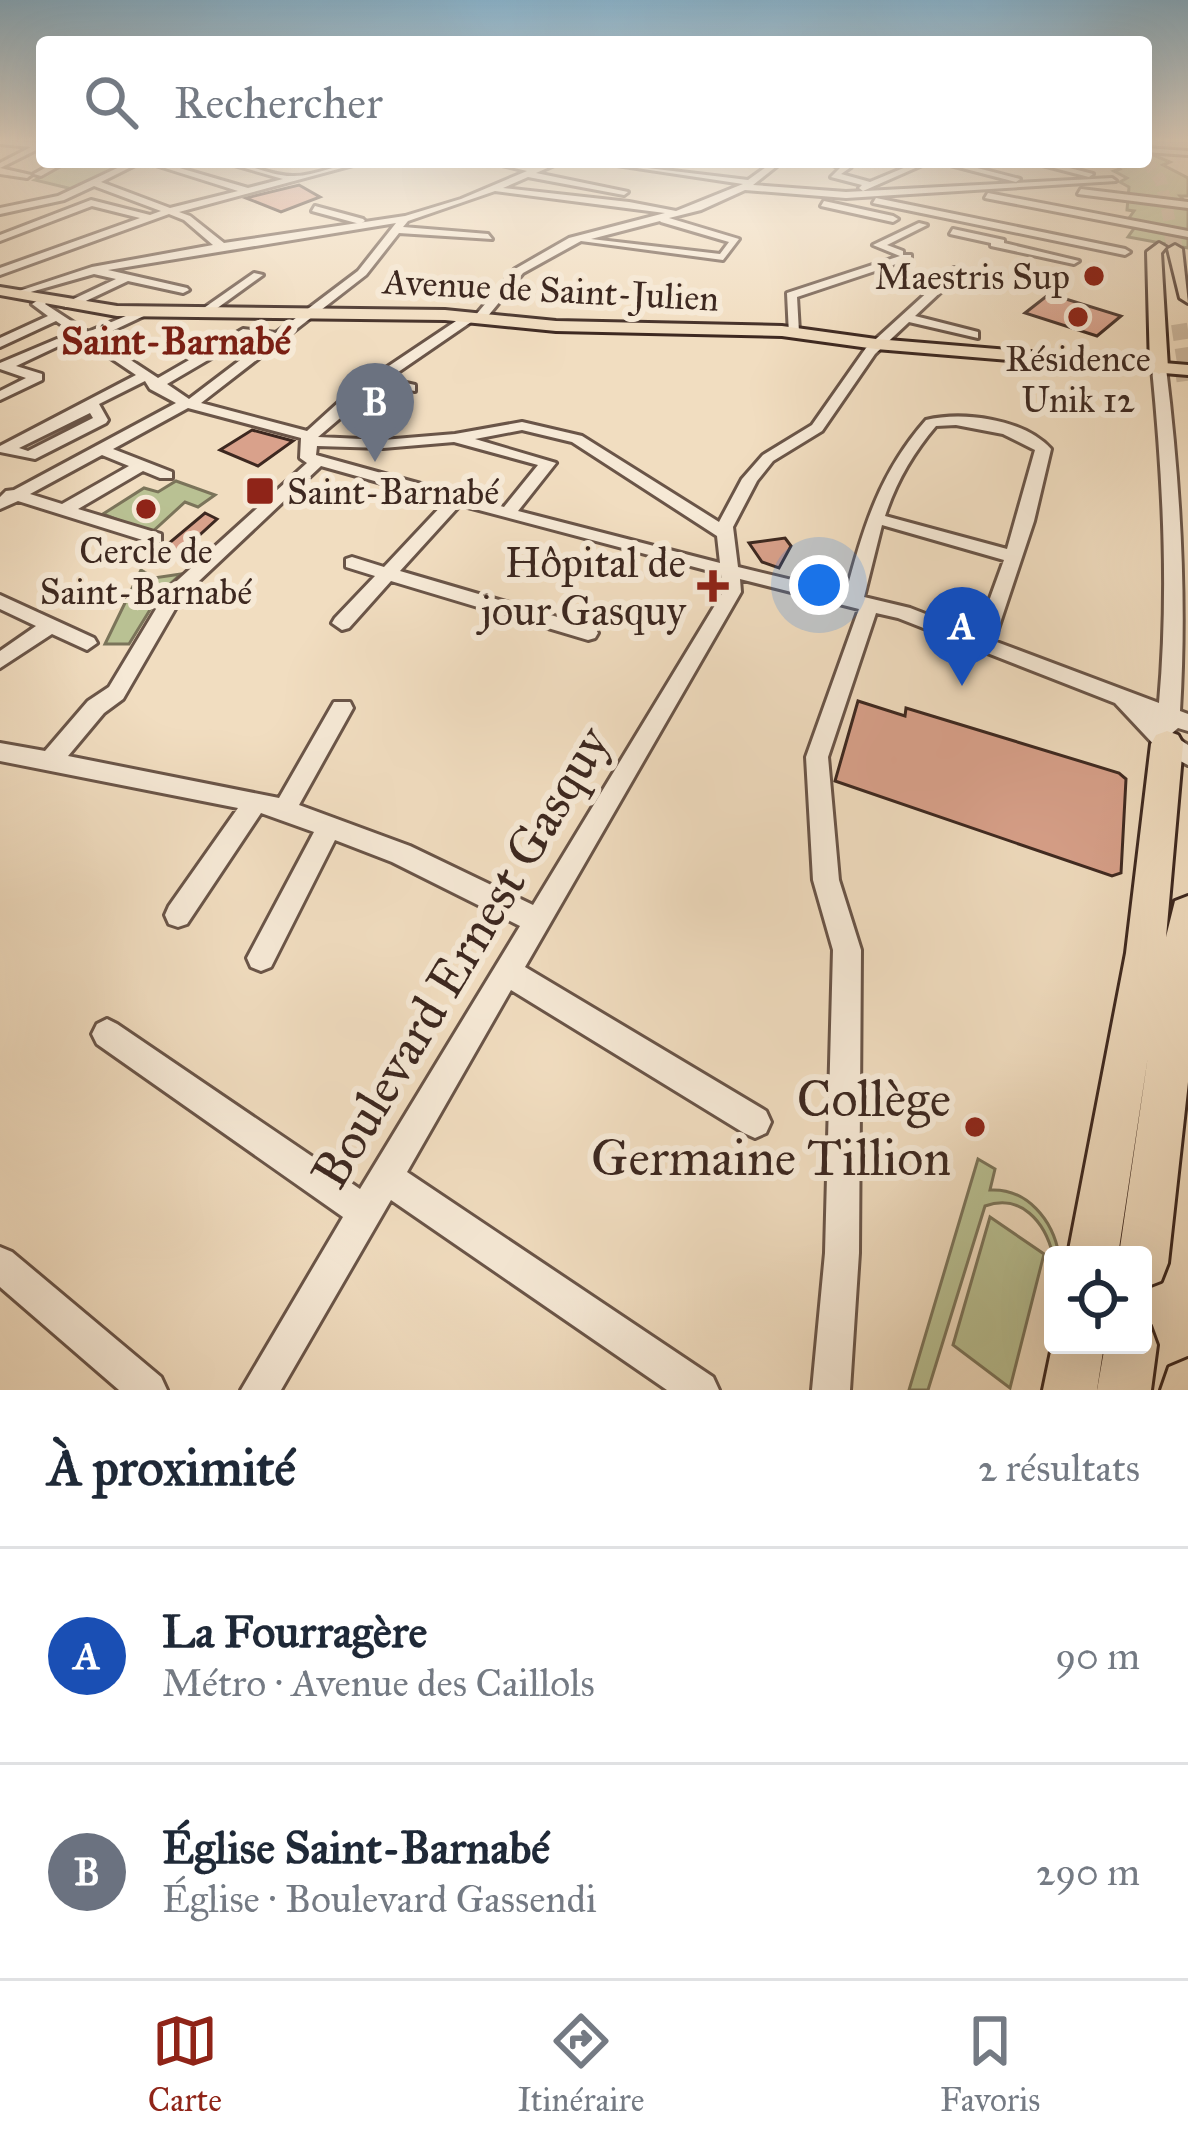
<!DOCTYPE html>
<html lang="fr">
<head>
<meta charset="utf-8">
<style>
  body { margin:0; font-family:"IM FELL Great Primer",serif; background:#f6f6f7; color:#1f2937 }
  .controls { position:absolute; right:36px; bottom:36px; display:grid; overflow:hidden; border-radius:12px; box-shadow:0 12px 48px #0002 }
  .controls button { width:108px; height:108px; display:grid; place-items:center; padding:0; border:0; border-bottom:3px solid #e0e1e3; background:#fff; color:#1f2937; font:60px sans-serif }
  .you { position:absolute; left:819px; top:585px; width:42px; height:42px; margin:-30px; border:9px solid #fff; border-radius:50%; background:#1a73e8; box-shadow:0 0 0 18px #1a73e833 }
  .badge { display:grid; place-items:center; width:78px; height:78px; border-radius:50%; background:#8f2418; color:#fff; font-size:39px; font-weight:700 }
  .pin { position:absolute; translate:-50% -99px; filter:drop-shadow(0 3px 6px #0008) }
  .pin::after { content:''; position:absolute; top:63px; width:42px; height:36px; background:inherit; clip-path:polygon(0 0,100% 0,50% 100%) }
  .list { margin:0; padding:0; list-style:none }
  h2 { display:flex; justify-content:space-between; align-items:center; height:156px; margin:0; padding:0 48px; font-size:51px }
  h2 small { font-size:39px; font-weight:400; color:#747a83 }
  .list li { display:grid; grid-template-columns:78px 1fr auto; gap:36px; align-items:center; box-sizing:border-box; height:216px; padding:0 48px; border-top:3px solid #e0e1e3 }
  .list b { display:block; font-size:45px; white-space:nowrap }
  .list p { margin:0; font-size:39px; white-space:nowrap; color:#747a83 }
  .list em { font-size:39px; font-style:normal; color:#747a83 }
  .icon { flex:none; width:66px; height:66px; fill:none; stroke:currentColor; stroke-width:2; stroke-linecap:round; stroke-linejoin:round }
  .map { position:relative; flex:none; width:1188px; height:1390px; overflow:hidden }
  .search { position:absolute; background:#fff; box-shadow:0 12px 48px #0002; left:36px; right:36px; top:36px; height:132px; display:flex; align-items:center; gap:30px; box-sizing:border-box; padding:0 42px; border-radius:12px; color:#747a83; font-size:45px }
  .sheet { height:588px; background:#fff }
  nav { display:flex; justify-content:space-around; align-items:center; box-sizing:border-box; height:168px; border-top:3px solid #e0e1e3; background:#fff; font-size:33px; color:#747a83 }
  nav a { display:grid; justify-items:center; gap:6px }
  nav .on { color:#8f2418 }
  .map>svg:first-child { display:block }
</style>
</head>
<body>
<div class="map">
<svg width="1188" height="1390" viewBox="0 0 1188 1390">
  <rect width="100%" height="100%" fill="#f1ddc0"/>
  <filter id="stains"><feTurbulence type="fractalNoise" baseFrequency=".00167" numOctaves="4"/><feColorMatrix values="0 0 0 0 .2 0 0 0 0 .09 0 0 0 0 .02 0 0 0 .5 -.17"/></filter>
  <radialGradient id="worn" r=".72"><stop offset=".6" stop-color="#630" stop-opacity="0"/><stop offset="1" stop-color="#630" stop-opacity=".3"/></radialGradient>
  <g fill="#b9c193" stroke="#7b745a" stroke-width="3">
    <path d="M1146,152L1170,162L1163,165L1188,178V196H1180L1188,205V248L1128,237L1137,224L1127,221L1134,211L1127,210L1129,187L1120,182L1127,178L1114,171L1120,169L1114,163L1146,162Z"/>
    <path d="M69,162H135L76,190L35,180Z"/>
    <path d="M176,481L215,495L198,507L185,502L151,533L103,514L144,488L158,492Z"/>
    <path d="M141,570L154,578L181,574L161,592L129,644H105Z"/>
    <path d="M978,1159L995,1169L990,1190C1027,1188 1053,1220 1059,1255H1053C1045,1222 1021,1193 985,1206L928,1390H909Z"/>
    <path d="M990,1217L1044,1254L1010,1388L953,1345Z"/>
  </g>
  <g fill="#d9a18b" stroke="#3d2820" stroke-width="3">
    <path d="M299,185L320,197L281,212L246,198Z"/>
    <path d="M1048,295H1053L1121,316L1097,336L1025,313Z"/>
    <path d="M252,430L293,441L258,466L220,450Z"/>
    <path d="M205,513L217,519L180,553L164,557L162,549Z"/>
    <path d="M785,538L791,546L779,568L762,562L749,543Z"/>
    <path d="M858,701L905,716L906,708L1119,773L1126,779L1121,873L1112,876L835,781Z"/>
  </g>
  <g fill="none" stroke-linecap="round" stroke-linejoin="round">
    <path stroke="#cdb9a0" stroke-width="12" stroke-dasharray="12 6" stroke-linecap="butt" d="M61,342L76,336"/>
    <path stroke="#cdb9a0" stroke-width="12" stroke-dasharray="12 6" stroke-linecap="butt" d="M1146,160L1161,181L1173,237"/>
    <g stroke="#cdb9a0" stroke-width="16" stroke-dasharray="16 8" stroke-linecap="butt">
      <path d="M1172,234L1175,249"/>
      <path d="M1179,324L1185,363"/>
    </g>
    <path stroke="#cdb9a0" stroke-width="21" stroke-dasharray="21 10" stroke-linecap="butt" d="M1184,360L1188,387"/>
    <g stroke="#6a5548" stroke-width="6">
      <g id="minor">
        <path d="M0,140L41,143L42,147L0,168V163L31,147L0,144Z"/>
        <path d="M1146,148L1188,151V155L1146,152Z"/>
        <path d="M56,162H66L41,176L34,174Z"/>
        <path d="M130,162H141L101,182L170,208L238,191L146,162H159L248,188L283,179L224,162C248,162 271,177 294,176C318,176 340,162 364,162L179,212L190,216L224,243L405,216L461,199L527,171L490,162L534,168L561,162L536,173L628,192L624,195L528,177L503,188L629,202L676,211L743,184L597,162L748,180L773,162H782L753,185L846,192L1112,178L1116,181L846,198L745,190L701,210L669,218L739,239L723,260L581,241L523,273L483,322L474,320L388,379L415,385V391L379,385L318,437L383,440L455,434L522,422L582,436L719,522L742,479L763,455L812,425L866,348L954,268H962V272L915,316L978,332V338L909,322L875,354L822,431L773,461L757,481L733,527L738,567L846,593C863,528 880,472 926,420C963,411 1024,419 1051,449L1034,521L994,641L1159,703C1169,591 1163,480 1152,368L1159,364L1166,368C1180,482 1187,596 1180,711L1188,714V731L1178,728L1171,734L1188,745V765L1159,750L1115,703L898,618L876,613L828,757L839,880L861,950L859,1253L850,1390H812L825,1253L833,950L813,880L806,757L859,609L740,579L741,592L525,967L766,1111L771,1122L766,1133L755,1138L744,1133L511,990L407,1172L713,1377L719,1390H667L391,1200L281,1390H241L343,1217L97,1044L92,1034L97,1024L107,1019L117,1024L360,1189L520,926L392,862L335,840L271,967L261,971L251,967L247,958L314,832L261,813L187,924L178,927L169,924L165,915L169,906L238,808L0,761V743L45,751L88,701L109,687L168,589L307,463L300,458L301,438L188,408L113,449L172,472V478H160L143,471L78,509L161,534V542H149L18,501L0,509V497L6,491L14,490L176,403L150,389L145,381L99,404L108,420L106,423L35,459L0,452V446L136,375L56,321L0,347V338L48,316L32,304L43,297L49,300L45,304L88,332L140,310H148V314L97,338L158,378L243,329L276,333L358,271L396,223L108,270L187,288L189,290L183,293L128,281L73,307H65V303L116,279L94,274L13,297V293L92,267L213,245L184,220L169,214L0,275V268L140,218L92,206L0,241V235L91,200L150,215L161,211L94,186L64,200L0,214V208L58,196ZM495,191L665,213L569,238L515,269L474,317L465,315L350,392L307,431L201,403L366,275L399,233L492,239L488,234L403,227L408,221ZM660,221L661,222L729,242L720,254L591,239ZM249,336L268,339L189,399L167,384ZM90,413L93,418L28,451L19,448ZM956,425L1003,434L1035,450L1007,549L885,516C896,482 913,453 936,426ZM522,430L572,442L717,536L720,563L518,511L556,463L475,439ZM454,442L538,465L504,507L316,455L317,446L383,448ZM102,455L129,466L62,504L30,494ZM321,466L446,501L384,567L352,557L346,559V567L375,576L335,618L332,623L342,630L349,628L391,581L588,640L595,638L598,633L595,628L400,571L460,505L721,574L723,592L533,905L410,846L299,805L353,708L350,702H334L279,798L68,756L104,713L123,699L182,597ZM882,525L1004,560L977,634L910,608L864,597Z"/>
        <path d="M838,162L851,167L841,174L870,182L918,162H929L863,191L859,188L862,185L831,177L840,168L828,163Z"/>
        <path d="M939,162H954L1020,179L1016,182Z"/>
        <path d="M1031,162H1046L1093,174L1089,177Z"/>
        <path d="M0,168L31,175L27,178L0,174Z"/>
        <path d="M1081,189L1188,202V208L1078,194Z"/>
        <path d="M988,193L1188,231V237L985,198Z"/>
        <path d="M876,198L1125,249L1130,252L1125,255L873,203Z"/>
        <path d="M824,201L893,216L898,219L893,222L821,206Z"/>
        <path d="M315,206L363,219L365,221L360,224L312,211Z"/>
        <path d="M919,223L927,225L887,245L903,251V255H911V259L797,297L799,332L789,335L787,293L900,256L873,245Z"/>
        <path d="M953,229L1004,240V243L1079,261L1074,264L991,246V243L950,234Z"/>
        <path d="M254,273L263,275L209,314H201V310Z"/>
        <path d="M57,339L67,342L16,366L42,374V380L0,400V391L26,378L0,369V363Z"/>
        <path d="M0,595L94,638L97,643L87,650L52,634L0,668V651L36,626L0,609Z"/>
        <path d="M0,1247L12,1252L161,1377L167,1390H119L0,1287Z"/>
      </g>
    </g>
    <g stroke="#3d2820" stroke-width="6">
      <path id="major" d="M0,287L117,306L445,310L556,321L782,326L876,339L1188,365V375L876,349L782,336L556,331L445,320L117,316L0,295Z"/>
    </g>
    <g stroke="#3d2820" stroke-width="6">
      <g id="highway">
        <path d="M1159,243L1166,247L1161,253L1168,368L1159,374L1150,368L1147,252Z"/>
        <path d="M1175,245L1182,249L1188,303L1180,298L1168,249Z"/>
        <path d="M1167,731L1178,735L1183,744L1166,937L1175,901L1188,896V1082L1168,1263L1161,1281L1143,1288V1255H1119L1148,1056L1118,1255H1068L1126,953L1151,744L1156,735Z"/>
        <path d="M1143,1324L1150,1326L1157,1345L1151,1390H1097L1105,1345H1143Z"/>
        <path d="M1053,1342L1104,1345L1097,1390H1043Z"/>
        <path d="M1188,1359V1390H1161L1169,1367Z"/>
      </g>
    </g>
    <use href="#minor" fill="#f6e9d6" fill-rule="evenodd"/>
    <use href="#major" fill="#f1ddc0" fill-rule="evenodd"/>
    <use href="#highway" fill="#f1ddc0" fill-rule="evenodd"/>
  </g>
  <linearGradient id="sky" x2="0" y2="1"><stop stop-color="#89b7d3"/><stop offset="0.42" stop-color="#f9f0e3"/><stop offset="1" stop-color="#f9f0e3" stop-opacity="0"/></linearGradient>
  <rect width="1188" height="334" fill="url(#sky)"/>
  <g fill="#8f2418" stroke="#f6e9d6" stroke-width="4.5">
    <circle cx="1094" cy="276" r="12"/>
    <circle cx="1078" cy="317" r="12"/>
    <rect x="245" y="476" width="30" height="30" rx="6"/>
    <circle cx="146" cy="509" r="12"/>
    <path d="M707 568h12v12h12v12h-12v12h-12v-12h-12v-12h12z"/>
    <circle cx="975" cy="1127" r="12"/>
  </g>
  <g text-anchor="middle" stroke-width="12" stroke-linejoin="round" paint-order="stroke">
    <g font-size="36" fill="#3d2820" stroke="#f6e9d6">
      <text x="1070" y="289" text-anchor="end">Maestris Sup</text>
      <text x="1078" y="371">Résidence<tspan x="1078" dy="41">Unik 12</tspan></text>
      <text x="287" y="504" text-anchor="start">Saint-Barnabé</text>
      <text x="146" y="563">Cercle de<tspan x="146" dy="41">Saint-Barnabé</tspan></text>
    </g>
    <g font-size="36" fill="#3d2820" stroke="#f6e9d6">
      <text transform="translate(551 289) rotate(3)" y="13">Avenue de Saint-Julien</text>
    </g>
    <g font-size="39" font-weight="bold" fill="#7a1f14" stroke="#f6e9d6">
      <text x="176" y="354">Saint-Barnabé</text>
    </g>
    <g font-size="42" fill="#3d2820" stroke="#f6e9d6" text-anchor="end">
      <text x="686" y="577">Hôpital de<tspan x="686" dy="48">jour Gasquy</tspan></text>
    </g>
    <g font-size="51" fill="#3d2820" stroke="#f6e9d6">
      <text transform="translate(460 957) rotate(-59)" y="18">Boulevard Ernest Gasquy</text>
    </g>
    <g font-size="51" fill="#3d2820" stroke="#f6e9d6" text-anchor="end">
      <text x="951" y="1116">Collège<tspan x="951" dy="59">Germaine Tillion</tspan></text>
    </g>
  </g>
  <rect width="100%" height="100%" filter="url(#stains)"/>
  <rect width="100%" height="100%" fill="url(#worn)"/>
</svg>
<div class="controls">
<button><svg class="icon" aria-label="locate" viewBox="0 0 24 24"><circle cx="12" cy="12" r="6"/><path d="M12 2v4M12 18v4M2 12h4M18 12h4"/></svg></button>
</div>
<div class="you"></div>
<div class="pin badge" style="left:962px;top:686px;background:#1a4fb4">A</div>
<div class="pin badge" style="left:375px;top:462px;background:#6b7280">B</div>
<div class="search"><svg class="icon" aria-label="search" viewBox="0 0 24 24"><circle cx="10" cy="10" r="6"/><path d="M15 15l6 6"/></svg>Rechercher</div>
</div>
<section class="sheet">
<h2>À proximité<small>2 résultats</small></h2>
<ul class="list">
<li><span class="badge" style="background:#1a4fb4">A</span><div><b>La Fourragère</b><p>Métro · Avenue des Caillols</p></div><em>90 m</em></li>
<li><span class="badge" style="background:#6b7280">B</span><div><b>Église Saint-Barnabé</b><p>Église · Boulevard Gassendi</p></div><em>290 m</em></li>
</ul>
</section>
<nav>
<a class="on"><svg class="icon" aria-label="map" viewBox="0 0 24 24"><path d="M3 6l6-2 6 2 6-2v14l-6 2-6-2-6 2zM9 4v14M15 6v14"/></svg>Carte</a>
<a><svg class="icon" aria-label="directions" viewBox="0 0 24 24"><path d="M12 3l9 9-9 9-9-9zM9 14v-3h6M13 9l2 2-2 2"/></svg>Itinéraire</a>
<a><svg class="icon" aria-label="saved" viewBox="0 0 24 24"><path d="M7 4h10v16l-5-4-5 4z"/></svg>Favoris</a>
</nav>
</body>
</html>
